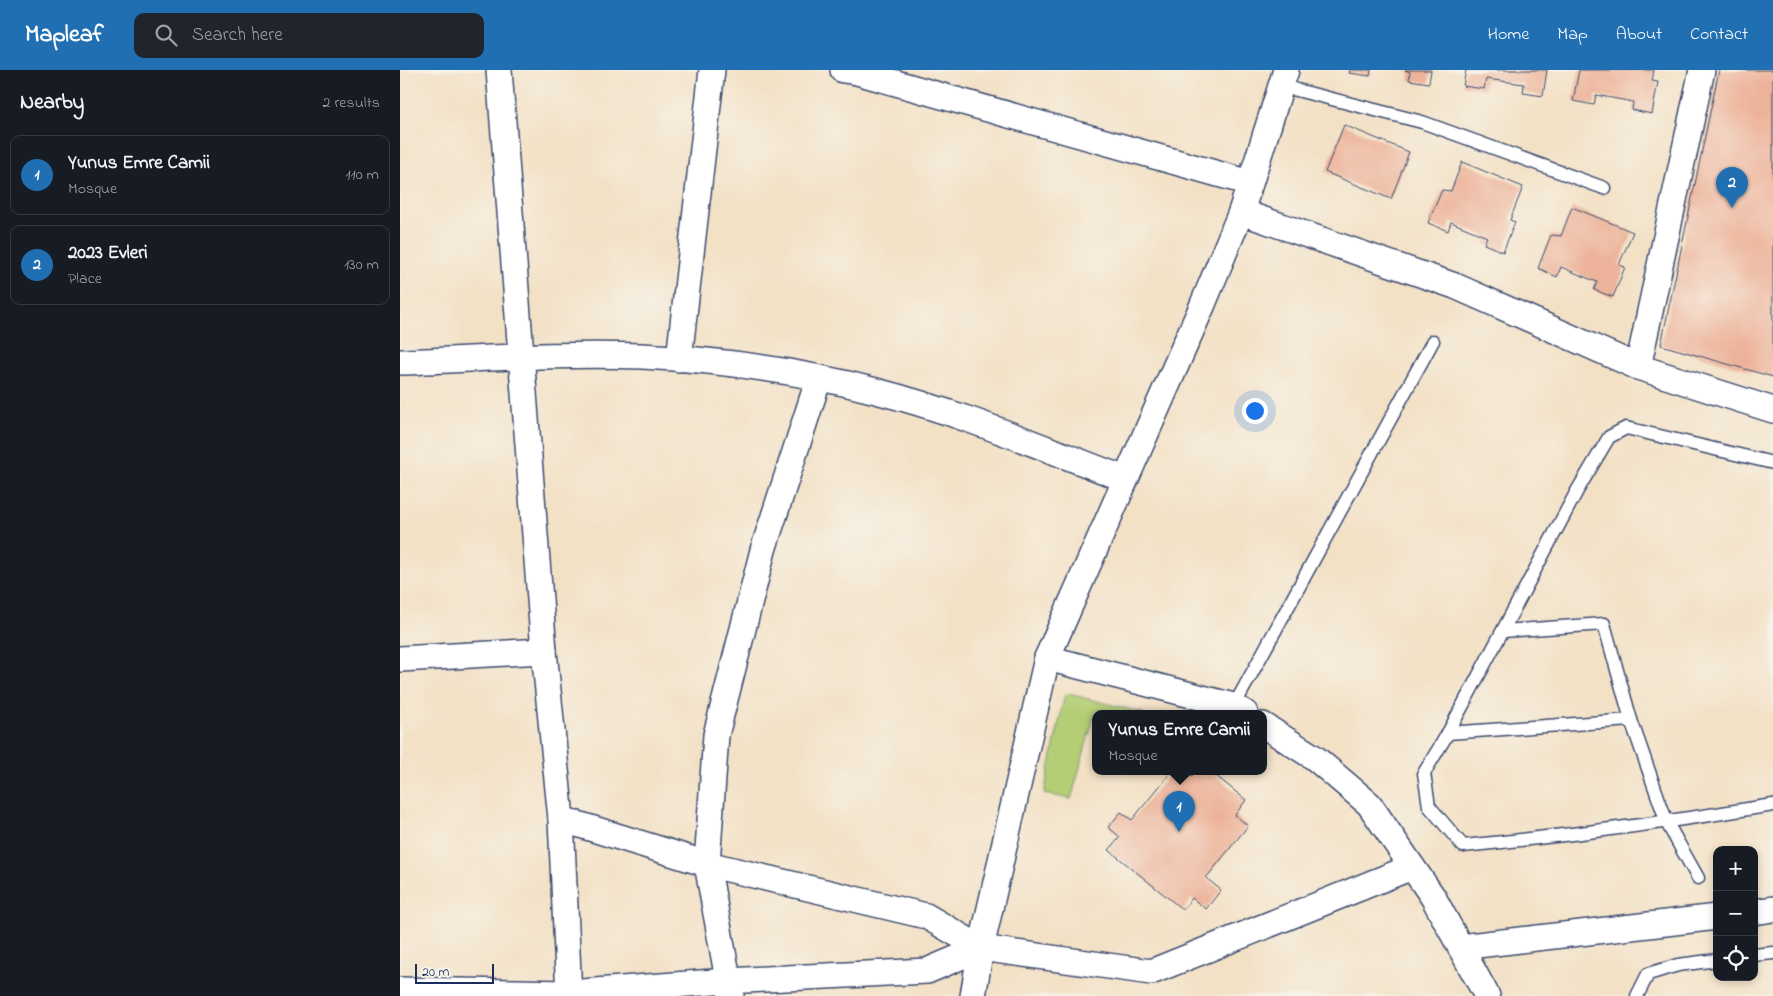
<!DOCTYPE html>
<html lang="en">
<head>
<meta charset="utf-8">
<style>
  body { margin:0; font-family:"Indie Flower",sans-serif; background:#20242c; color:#f1f3f6 }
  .controls { position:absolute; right:15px; bottom:15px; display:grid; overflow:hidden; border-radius:10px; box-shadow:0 2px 8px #0003 }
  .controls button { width:45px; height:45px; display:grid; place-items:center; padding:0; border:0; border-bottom:1px solid #363941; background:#171b24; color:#f1f3f6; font:25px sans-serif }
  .scale { position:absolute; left:15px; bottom:12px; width:79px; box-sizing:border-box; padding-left:5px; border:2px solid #1b2f5e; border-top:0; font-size:14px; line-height:18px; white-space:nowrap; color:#1b2f5e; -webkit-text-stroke:4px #f7f3e8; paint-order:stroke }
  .you { position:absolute; left:854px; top:340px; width:18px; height:18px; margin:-12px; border:4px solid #fff; border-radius:50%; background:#1a73e8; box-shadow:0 0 0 8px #1a73e833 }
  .badge { display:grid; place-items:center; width:32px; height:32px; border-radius:50%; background:#1f6fb2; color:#fff; font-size:16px; font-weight:700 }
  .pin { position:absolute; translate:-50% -41px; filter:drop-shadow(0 1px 2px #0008) }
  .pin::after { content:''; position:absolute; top:26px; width:18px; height:15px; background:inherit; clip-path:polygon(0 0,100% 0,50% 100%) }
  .popup { position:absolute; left:692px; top:640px; width:175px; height:65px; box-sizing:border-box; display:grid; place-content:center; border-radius:10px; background:#171b24; filter:drop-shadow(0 1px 4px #0005); font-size:16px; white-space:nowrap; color:#9ea1a6 }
  .popup b { font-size:19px; color:#f1f3f6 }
  .popup::after { content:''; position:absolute; left:50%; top:100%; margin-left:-10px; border:10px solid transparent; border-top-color:#171b24 }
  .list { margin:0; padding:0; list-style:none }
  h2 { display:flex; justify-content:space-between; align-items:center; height:65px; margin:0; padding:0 20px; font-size:21px }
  h2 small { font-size:16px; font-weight:400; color:#9ea1a6 }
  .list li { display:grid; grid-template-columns:32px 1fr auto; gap:15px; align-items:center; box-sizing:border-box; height:80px; margin:0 10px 10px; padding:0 10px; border:1px solid #363941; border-radius:10px }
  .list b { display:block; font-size:19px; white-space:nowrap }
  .list p { margin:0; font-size:16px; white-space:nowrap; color:#9ea1a6 }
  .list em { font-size:16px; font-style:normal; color:#9ea1a6 }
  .icon { flex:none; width:28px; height:28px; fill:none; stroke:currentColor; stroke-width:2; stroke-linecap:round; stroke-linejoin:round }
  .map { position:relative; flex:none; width:1373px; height:926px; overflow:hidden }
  header { display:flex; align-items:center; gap:30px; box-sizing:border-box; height:70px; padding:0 25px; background:#1f6fb2; color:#fff }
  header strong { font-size:24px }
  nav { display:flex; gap:28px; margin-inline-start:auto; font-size:18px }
  .search { width:350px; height:45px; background:#20242c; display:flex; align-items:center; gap:12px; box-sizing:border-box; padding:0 18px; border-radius:10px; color:#9ea1a6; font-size:19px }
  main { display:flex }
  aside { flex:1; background:#171b24 }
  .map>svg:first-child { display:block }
</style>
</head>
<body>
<header>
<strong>Mapleaf</strong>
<div class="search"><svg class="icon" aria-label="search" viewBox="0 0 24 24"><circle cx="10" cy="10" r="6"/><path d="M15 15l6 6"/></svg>Search here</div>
<nav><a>Home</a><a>Map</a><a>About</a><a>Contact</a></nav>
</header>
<main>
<aside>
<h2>Nearby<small>2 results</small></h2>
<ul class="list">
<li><span class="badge">1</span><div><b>Yunus Emre Camii</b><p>Mosque</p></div><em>110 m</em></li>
<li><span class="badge">2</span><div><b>2023 Evleri</b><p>Place</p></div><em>130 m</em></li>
</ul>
</aside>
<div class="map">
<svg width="1373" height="926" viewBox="0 0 1373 926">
  <rect width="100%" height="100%" fill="#f7f3e8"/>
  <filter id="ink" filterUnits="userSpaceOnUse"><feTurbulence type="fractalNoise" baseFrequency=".02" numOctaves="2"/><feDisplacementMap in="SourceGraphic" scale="10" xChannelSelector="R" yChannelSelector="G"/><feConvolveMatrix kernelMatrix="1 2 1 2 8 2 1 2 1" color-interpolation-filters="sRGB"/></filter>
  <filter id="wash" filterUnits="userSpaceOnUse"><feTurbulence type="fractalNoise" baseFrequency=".0096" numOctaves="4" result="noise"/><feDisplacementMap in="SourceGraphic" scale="20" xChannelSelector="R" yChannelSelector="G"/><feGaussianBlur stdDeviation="1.12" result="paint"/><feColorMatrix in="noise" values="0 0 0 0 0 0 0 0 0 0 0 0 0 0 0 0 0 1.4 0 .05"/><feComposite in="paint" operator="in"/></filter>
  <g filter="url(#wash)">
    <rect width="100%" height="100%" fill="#f3e1c6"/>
    <path fill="#b4ce74" stroke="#687e69" d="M665,623L744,643H702L700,640L695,643L671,729L644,724Z"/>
    <g id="blocks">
      <g fill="#edb39a">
        <path d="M950,0H971L970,6L949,3Z"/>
        <path d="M1005,0H1031L1029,13L1009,10L1010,2Z"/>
        <path d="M1066,0H1147L1143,26L1123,23L1124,14L1086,9L1084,19L1063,16Z"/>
        <path d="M1179,0H1254L1252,11L1258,12L1252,44L1232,40L1233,32L1196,25L1194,35L1173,31Z"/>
        <path d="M1319,0H1373V307L1261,275Z"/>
        <path d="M944,55L1009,82L991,129L925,102Z"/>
        <path d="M1062,92L1123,117L1110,150L1115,152L1103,182L1084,174L1087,167L1051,152L1048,161L1028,153L1042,120L1051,121Z"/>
        <path d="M1172,137L1233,162L1219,195L1225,197L1213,227L1194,220L1197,212L1161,197L1157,207L1138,198L1151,165L1161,166Z"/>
        <path d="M772,701H785L792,706L796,701H810L846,730L835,745L848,756L806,808L821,820L806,839L792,828L783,840L709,780L720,767L708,757L721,742L732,750Z"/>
      </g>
    </g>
  </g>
  <g filter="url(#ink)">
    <use href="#blocks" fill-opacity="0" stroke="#3b4a6e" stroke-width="1"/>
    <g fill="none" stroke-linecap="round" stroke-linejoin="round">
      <g stroke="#3b4a6e" stroke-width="15">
        <g id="service">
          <path d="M881,16L1022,52L1204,118"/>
          <path d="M1373,393L1226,358L1209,367L1177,421L1048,663L1024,703L1029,736L1063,776C1167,766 1270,752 1373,735"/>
          <path d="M1103,561L1204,554L1231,650L1267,753L1298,808"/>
          <path d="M834,636L1033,271"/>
          <path d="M1048,663L1231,650"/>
          <path d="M1354,885L1373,883"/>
          <path d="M1237,926L1248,904L1278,895L1317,890"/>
        </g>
      </g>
      <g stroke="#3b4a6e" stroke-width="28">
        <g id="minor">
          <path d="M99,0L144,581L161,749L169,926"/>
          <path d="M443,0L457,2L850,113"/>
          <path d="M841,142L1055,216L1238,297L1373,340"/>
          <path d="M279,289L312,0"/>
          <path d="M0,292C80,289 161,283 242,286C321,290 400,301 476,321C562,343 643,378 725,409"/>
          <path d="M1238,297L1302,0"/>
          <path d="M647,588L834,636L845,643"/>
          <path d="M0,589L144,581"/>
          <path d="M863,655L915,688L969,734L1033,827L1087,926"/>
          <path d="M161,749L307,794L526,846L581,878L751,902L1012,797"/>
          <path d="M1354,842L1373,839"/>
          <path d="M1060,877L1317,847"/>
          <path d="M0,920L169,923L327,911L527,901L581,878"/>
          <path d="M331,926L307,794L316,665L363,480L419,308"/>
          <path d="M573,926L581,878L647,588L803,234L841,142L886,0"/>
        </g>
      </g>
      <use href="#service" stroke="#fff" stroke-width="12"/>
      <use href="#minor" stroke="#fff" stroke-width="25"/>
    </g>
  </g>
</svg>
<div class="controls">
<button>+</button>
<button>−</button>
<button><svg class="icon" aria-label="locate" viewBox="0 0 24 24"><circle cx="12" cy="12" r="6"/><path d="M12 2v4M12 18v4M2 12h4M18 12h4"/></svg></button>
</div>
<div class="scale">20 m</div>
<div class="you"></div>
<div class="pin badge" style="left:779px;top:762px">1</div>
<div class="popup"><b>Yunus Emre Camii</b>Mosque</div>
<div class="pin badge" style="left:1332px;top:138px">2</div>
</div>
</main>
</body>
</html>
